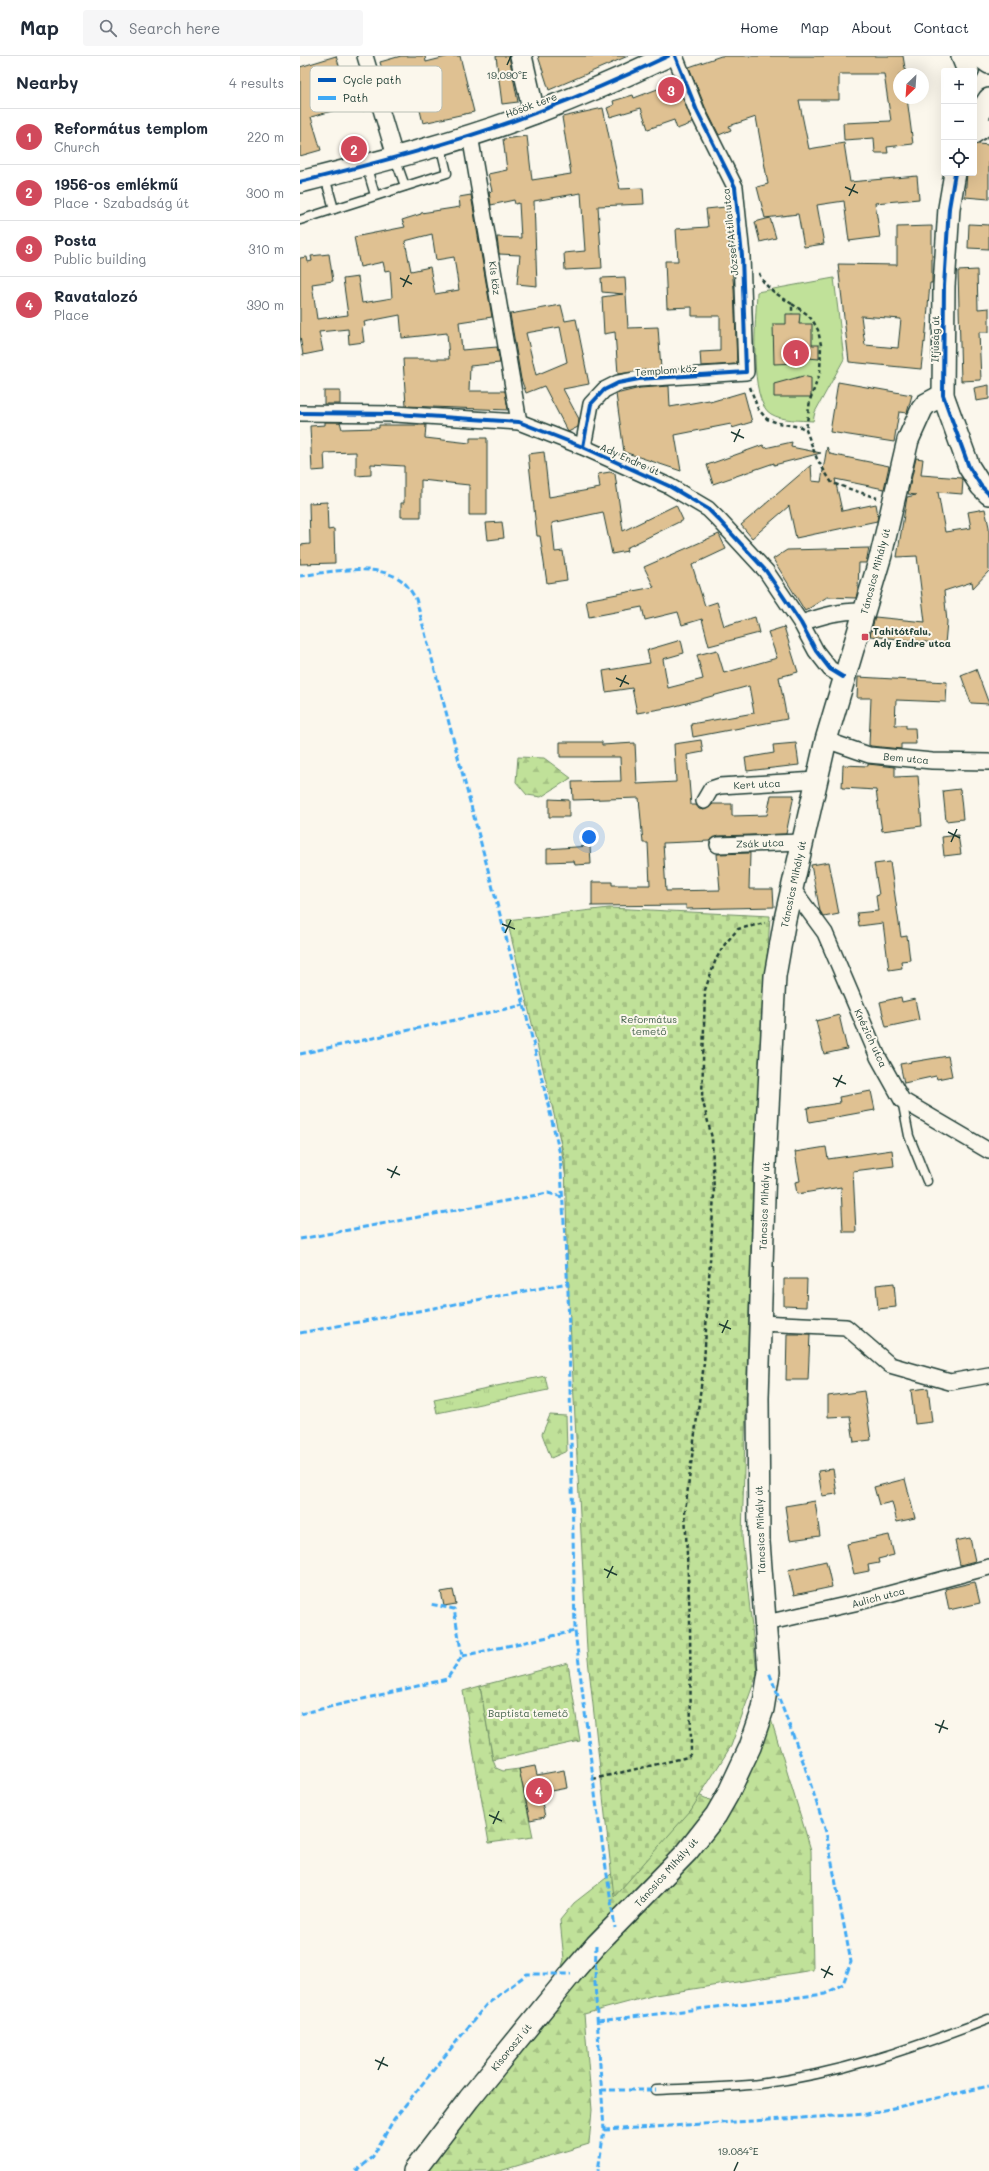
<!DOCTYPE html>
<html lang="en">
<head>
<meta charset="utf-8">
<style>
  body { margin:0; font-family:Mali,sans-serif; background:#f6f6f7; color:#1f2937 }
  .controls { position:absolute; right:12px; top:12px; display:grid; overflow:hidden; border-radius:4px; box-shadow:0 4px 16px #0002 }
  .controls button { width:36px; height:36px; display:grid; place-items:center; padding:0; border:0; border-bottom:1px solid #e0e1e3; background:#fff; color:#1f2937; font:20px sans-serif }
  .compass { position:absolute; left:593px; top:12px; width:36px; height:36px; border-radius:50%; background:#fff; box-shadow:0 4px 16px #0002; rotate:205deg }
  .you { position:absolute; left:289px; top:781px; width:14px; height:14px; margin:-10px; border:3px solid #fff; border-radius:50%; background:#1a73e8; box-shadow:0 0 0 6px #1a73e833 }
  .badge { display:grid; place-items:center; width:26px; height:26px; border-radius:50%; background:#d1495b; color:#fff; font-size:13px; font-weight:700 }
  .pin { position:absolute; translate:-50% -50%; border:2px solid #fff; box-shadow:0 1px 4px #0006 }
  .list { margin:0; padding:0; list-style:none }
  h2 { display:flex; justify-content:space-between; align-items:center; height:52px; margin:0; padding:0 16px; font-size:17px }
  h2 small { font-size:13px; font-weight:400; color:#747a83 }
  .list li { display:grid; grid-template-columns:26px 1fr auto; gap:12px; align-items:center; box-sizing:border-box; height:56px; padding:0 16px; border-top:1px solid #e0e1e3 }
  .list b { display:block; font-size:15px; white-space:nowrap }
  .list p { margin:0; font-size:13px; white-space:nowrap; color:#747a83 }
  .list em { font-size:13px; font-style:normal; color:#747a83 }
  .icon { flex:none; width:22px; height:22px; fill:none; stroke:currentColor; stroke-width:2; stroke-linecap:round; stroke-linejoin:round }
  .map { position:relative; flex:none; width:689px; height:2115px; overflow:hidden }
  header { display:flex; align-items:center; gap:24px; box-sizing:border-box; height:56px; padding:0 20px; background:#fff; border-bottom:1px solid #e0e1e3 }
  header strong { font-size:19px }
  nav { display:flex; gap:22px; margin-inline-start:auto; font-size:14px }
  .search { width:280px; height:36px; background:#f6f6f7; display:flex; align-items:center; gap:10px; box-sizing:border-box; padding:0 14px; border-radius:4px; color:#747a83; font-size:15px }
  main { display:flex }
  aside { flex:1; background:#fff }
  .map>svg:first-child { display:block }
</style>
</head>
<body>
<header>
<strong>Map</strong>
<div class="search"><svg class="icon" aria-label="search" viewBox="0 0 24 24"><circle cx="10" cy="10" r="6"/><path d="M15 15l6 6"/></svg>Search here</div>
<nav><a>Home</a><a>Map</a><a>About</a><a>Contact</a></nav>
</header>
<main>
<aside>
<h2>Nearby<small>4 results</small></h2>
<ul class="list">
<li><span class="badge">1</span><div><b>Református templom</b><p>Church</p></div><em>220 m</em></li>
<li><span class="badge">2</span><div><b>1956-os emlékmű</b><p>Place · Szabadság út</p></div><em>300 m</em></li>
<li><span class="badge">3</span><div><b>Posta</b><p>Public building</p></div><em>310 m</em></li>
<li><span class="badge">4</span><div><b>Ravatalozó</b><p>Place</p></div><em>390 m</em></li>
</ul>
</aside>
<div class="map">
<svg width="689" height="2115" viewBox="0 0 689 2115">
  <defs>
    <pattern id="grass-tufts" width="24" height="20" patternUnits="userSpaceOnUse"><rect width="24" height="20" fill="#c0e199"/><path d="M3 7l-1-3M5 7V3M7 7l1-3M15 17l-1-3M17 17v-4M19 17l1-3" fill="none" stroke="#a5c284"/></pattern>
    <pattern id="forest-firs" width="22" height="20" patternUnits="userSpaceOnUse"><rect width="22" height="20" fill="#c0e199"/><path d="M5 1l3.5 6h-7zM16 11l3.5 6h-7z" fill="#a5c284"/></pattern>
    <pattern id="cemetery-stones" width="16" height="16" patternUnits="userSpaceOnUse"><rect width="16" height="16" fill="#c0e199"/><path d="M2 7V4a2 2 0 0 1 4 0v3zM10 15v-3a2 2 0 0 1 4 0v3z" fill="#a5c284"/></pattern>
  </defs>
  <rect width="100%" height="100%" fill="#fbf7ec"/>
  <filter id="ink" filterUnits="userSpaceOnUse"><feTurbulence type="fractalNoise" baseFrequency=".025" numOctaves="2"/><feDisplacementMap in="SourceGraphic" scale="8" xChannelSelector="R" yChannelSelector="G"/><feConvolveMatrix kernelMatrix="1 2 1 2 8 2 1 2 1" color-interpolation-filters="sRGB"/></filter>
  <g filter="url(#ink)">
    <path fill="url(#grass-tufts)" stroke="#708f66" d="M245,1320L248,1334L137,1357L134,1343Z"/>
    <g fill="url(#forest-firs)" stroke="#708f66">
      <path d="M218,701L244,702L271,722L241,741L227,739L216,726Z"/>
      <path d="M357,871L338,1713L426,1751L470,1660L511,1794L513,1914L355,1939L284,1958L292,2054L289,2088L200,2115H123L241,1971L264,1904L260,1864L274,1847L315,1815L282,1226L243,974Z"/>
      <path d="M250,1359L266,1360L267,1395L251,1402L242,1378Z"/>
      <path d="M180,1630L193,1704L196,1712L203,1715L219,1713L233,1781L189,1787L163,1635Z"/>
    </g>
    <g fill="url(#cemetery-stones)" stroke="#708f66">
      <path d="M309,852L470,860L453,1120L442,1480L457,1618L431,1690L391,1754L314,1841L287,1594L268,1227L265,1104L207,864Z"/>
      <path d="M268,1607L280,1685L193,1704L180,1630Z"/>
    </g>
    <path fill="#c0e199" stroke="#708f66" d="M534,222L544,303L515,356L513,365C500,364 483,365 471,358C448,345 456,261 457,236Z"/>
    <g fill="#dfc192" stroke="#1f3d34" fill-rule="evenodd">
      <path d="M36,0L50,44L46,51L11,61L21,94L0,100V11Z"/>
      <path d="M101,0H125L126,6L150,0H160L174,56L123,67L112,20L86,28L80,6Z"/>
      <path d="M196,0H209L218,46L202,48Z"/>
      <path d="M238,0H328L249,34Z"/>
      <path d="M421,0H603L606,18H599V42H607L613,88L587,91L588,97H575L574,82L544,84L543,67L591,65L584,18H539V44H499L509,93L544,87L550,126L617,120L619,143L575,147L580,181L549,185L544,145L517,149L524,188L504,191L498,158L465,162L457,131L468,128L456,61L429,70L431,74L419,79L405,51L389,11Z"/>
      <path d="M376,26L393,67L377,73L374,64L348,73L341,52L310,61L307,52L314,49L313,45L333,39L334,42Z"/>
      <path d="M303,52L320,133L343,132L344,148L298,150L302,212L265,214L264,197L285,195L281,137L234,145L237,230L217,228L220,199L199,198L197,181L221,182L219,147L215,148L214,144L191,149L189,136L192,135L188,118L207,114L203,83L227,80L232,124L271,118L262,61Z"/>
      <path d="M678,88L689,89V143L665,141L667,117H674V89Z"/>
      <path d="M171,139L192,261L159,266L162,294L197,291L200,307L170,310L169,335H205L208,354L106,350L103,303H149L147,277L102,282L100,259L64,266L65,270L62,271L64,286L49,288L48,273L19,276L23,295L3,299L0,280V202L7,201L8,206L12,205L11,200L29,198L33,225L12,228L17,263L48,259L43,223L58,221L62,247L92,242L90,214L85,215L83,206L60,211L54,181L105,171L102,164L121,158V157L160,151L159,141ZM132,178L136,204L154,201L159,234L135,238L130,211L111,215L105,185Z"/>
      <path d="M426,151L434,233L437,308L401,310L400,296L420,295V260H392V251L367,252L365,205H378L376,173L408,171L406,153Z"/>
      <path d="M470,162L476,182L460,186L455,166Z"/>
      <path d="M669,168L689,169V193L668,192Z"/>
      <path d="M632,170V227H630L625,287L624,286L621,313L549,306L538,208L597,209V171ZM561,260L601,263L598,292L565,289Z"/>
      <path d="M677,214L678,253L689,252V276H679L681,324L661,325L658,215Z"/>
      <path d="M325,221L328,272L358,271L361,313L318,318L315,276L304,278L302,241L323,238L302,236L301,222Z"/>
      <path d="M261,249L265,265L276,263L289,328L263,333L279,363L278,371L268,376L244,330L226,337L221,323L210,258ZM260,271L267,306L236,319L226,277Z"/>
      <path d="M486,258H500L499,268H512V289H519V303L497,301L496,307L474,308L473,268H486Z"/>
      <path d="M503,320L511,322V341H474V328Z"/>
      <path d="M538,326L612,339L607,357L599,356L594,386L530,376Z"/>
      <path d="M689,329V343L676,345L674,332Z"/>
      <path d="M369,330L370,351L409,344L410,346L444,336L452,366L432,372L431,368L375,379L381,415L324,396L316,338L340,332Z"/>
      <rect x="24" y="335" width="16" height="13"/>
      <path d="M25,366H40L42,373L79,372V369H126L125,382L170,387V382H187V459H169V429L121,424V461H101V447H104V410L71,408V419L56,420V396L24,397L25,414L12,415L10,370L25,369Z"/>
      <path d="M492,386L491,391L521,397L474,409V407L413,428L407,409L463,389L465,392Z"/>
      <path d="M527,391L530,398L589,410L584,433L535,423L542,455L576,448L578,459L577,465L496,482L489,450L452,482L441,469L511,409L512,425L521,426Z"/>
      <path d="M244,396L249,441L300,432L298,418L310,416L315,418L323,475L376,449L383,464L326,492L327,495L312,498L303,456L252,467L255,496L263,495L267,524L247,527L240,480H237L228,398Z"/>
      <path d="M616,402L623,403L621,419L662,422L663,424L662,438L638,436L645,476L671,472L668,456L685,453L689,471V515L673,532L672,526L644,535L647,566L645,588L570,580L575,561L625,566L617,500L597,501L607,441L616,439L608,438Z"/>
      <path d="M27,446L28,474L34,473L35,507L0,508V489L10,488L9,447Z"/>
      <path d="M202,466L204,482L188,484L186,467Z"/>
      <path d="M419,478L426,493L392,509L405,550L417,546L424,570L455,561L459,577L409,590L402,563L382,569L378,556L345,564L342,551L289,561L286,544L354,531L344,511Z"/>
      <path d="M569,492L566,507H559L558,533L556,542L527,541L505,555L473,503L487,494Z"/>
      <path d="M484,571L498,616L479,621L487,663L393,681L391,668L454,657L449,630L372,651L337,657L332,632L306,636L303,615L350,607L347,594L381,584L384,597L363,603L368,632L403,623L397,599L417,594L424,617L477,602L468,576Z"/>
      <path d="M676,613L689,648L671,647L661,619Z"/>
      <path d="M558,621L647,626L646,646L596,644L595,669H606V672H615L616,688H601V693L571,690L569,689L571,642H557Z"/>
      <path d="M401,684L403,696L387,699L391,749H396L399,753L404,754L413,748H432V760L467,759L471,739H494L486,778L418,780L410,785L363,787L366,835L420,834L417,798L450,797L449,833H473L474,851L386,853V849L292,850V826H312V829H350L348,787H343L339,742L273,744L272,726L321,725L320,701H260V686H302V689L335,687L337,728L376,726L374,688Z"/>
      <path d="M496,687L499,709L447,715L445,702L474,697L473,689Z"/>
      <path d="M568,708L595,711V721L618,720L622,770L582,775L576,734L542,732L543,709L568,710Z"/>
      <path d="M660,733L663,763L646,765L643,735Z"/>
      <path d="M249,743L269,744V761H249Z"/>
      <path d="M658,779L661,798L644,800L642,781Z"/>
      <path d="M290,790L291,808L275,809L274,805L247,806V793Z"/>
      <path d="M529,806L539,858L524,861L520,855L511,809Z"/>
      <path d="M590,806L601,881L607,880L610,904L601,905L602,912L589,914L583,867L559,870L557,857L578,855L576,840L579,839L574,808Z"/>
      <path d="M601,941L602,946L615,943L619,964L586,971L580,946Z"/>
      <path d="M539,959L547,993L524,998L516,965Z"/>
      <path d="M648,1000L652,1020L637,1023L636,1020L604,1027L600,1008Z"/>
      <path d="M571,1035L575,1054L509,1066L507,1052L540,1047L539,1041Z"/>
      <path d="M526,1091L528,1103L592,1094L594,1110L553,1115L556,1176H543L541,1131L497,1138L495,1126L500,1125L495,1096Z"/>
      <path d="M484,1223H507L506,1251L484,1250Z"/>
      <path d="M594,1227L596,1251L578,1253L576,1229Z"/>
      <path d="M487,1278H510L508,1324H486Z"/>
      <path d="M628,1332L632,1366L615,1368L611,1334Z"/>
      <path d="M564,1335L571,1384L554,1386L550,1360L528,1361V1340Z"/>
      <path d="M533,1413L537,1438L522,1440L518,1415Z"/>
      <path d="M605,1423L615,1462L597,1466L592,1446L579,1449L574,1431Z"/>
      <path d="M515,1445L520,1480L490,1484L485,1450Z"/>
      <path d="M589,1479L594,1499L578,1503L579,1507L568,1509L569,1515L554,1518L547,1488Z"/>
      <path d="M670,1482L675,1505L660,1509L655,1485Z"/>
      <path d="M526,1505L532,1531L494,1539L488,1514Z"/>
      <path d="M675,1526L680,1547L649,1554L645,1533Z"/>
      <path d="M153,1534L156,1548L144,1550L141,1536Z"/>
      <path d="M235,1710L237,1719L264,1714L267,1732L240,1737L245,1761L230,1764L219,1713Z"/>
    </g>
    <g fill="none" stroke-linecap="round" stroke-linejoin="round">
      <g stroke="#1f3d34" stroke-width="11">
        <g id="lane">
          <path d="M95,102L105,130"/>
          <path d="M66,109L75,139"/>
          <path d="M25,121L34,153"/>
          <path d="M0,164L147,117L140,88"/>
          <path d="M602,1044L609,1080L627,1125"/>
          <path d="M356,2034C390,2032 425,2032 459,2028C539,2018 614,1992 689,1963"/>
        </g>
      </g>
      <g stroke="#1f3d34" stroke-width="18">
        <g id="street">
          <path d="M65,0L95,100"/>
          <path d="M170,79L219,366"/>
          <path d="M674,80L689,70"/>
          <path d="M0,357L95,358L219,366L283,391L369,430L408,453L419,464L466,515L501,567L516,595L530,613L543,621"/>
          <path d="M283,391L291,348L304,334L318,327L339,323L446,316L442,200L435,131L397,55L375,0"/>
          <path d="M501,567C522,560 542,554 565,555"/>
          <path d="M526,684L569,699L632,705L689,706"/>
          <path d="M404,745L411,733L420,730L516,724"/>
          <path d="M418,789L503,786"/>
          <path d="M492,832L525,877L578,1001L602,1044L689,1095"/>
          <path d="M460,1267L546,1271L590,1309L650,1326L689,1319"/>
          <path d="M466,1567L559,1546L689,1511"/>
        </g>
      </g>
      <g stroke="#1f3d34" stroke-width="24">
        <g id="secondary">
          <path d="M221,0L234,57"/>
          <path d="M662,0L668,15"/>
          <path d="M680,0L689,7"/>
          <path d="M674,66L689,43"/>
          <path d="M655,117L649,152L644,230L643,339L669,411L681,430L689,438"/>
          <path d="M0,126C79,106 159,86 235,57C280,40 324,21 368,0"/>
          <path d="M114,2115L169,2043L271,1918L296,1889L387,1796L416,1759L428,1738L450,1691L463,1653L469,1616L459,1486L458,1342L465,1109L475,920L485,863L526,684L581,499L608,384L622,353L626,348L643,339"/>
        </g>
      </g>
      <g stroke="#1f3d34" stroke-width="2.5" stroke-dasharray="4 3" stroke-linecap="butt">
        <path d="M48,47L66,55"/>
        <path d="M459,217C464,232 480,240 492,248V258"/>
        <path d="M492,248L507,258L513,265L518,274L521,289L520,317L510,344L506,374"/>
        <path d="M450,331L458,353L467,363L478,367L501,371L506,374L517,403L532,427L577,442"/>
        <path d="M293,1723L388,1701L391,1698L390,1564L385,1455L404,1307L414,1138L412,1082L402,1042L405,934L416,903L425,888L438,873L465,867"/>
      </g>
      <use href="#lane" stroke="#fbf7ec" stroke-width="8"/>
      <use href="#street" stroke="#fbf7ec" stroke-width="15"/>
      <use href="#secondary" stroke="#fbf7ec" stroke-width="21"/>
      <g stroke="#3fa9f5" stroke-width="3" stroke-dasharray="6 3" stroke-linecap="butt">
        <path d="M0,520C29,516 75,506 101,524C107,528 112,537 116,543L224,949L260,1098L268,1235L275,1575L296,1746L315,1872"/>
        <path d="M0,998L224,949"/>
        <path d="M0,1183L248,1137L262,1141"/>
        <path d="M0,1277L268,1227"/>
        <path d="M162,1600L275,1575"/>
        <path d="M0,1658L147,1623L162,1600L154,1553L130,1548"/>
        <path d="M296,1889L295,1927L304,2074L298,2115"/>
        <path d="M298,1965L525,1938L543,1928L551,1906L526,1776L504,1708L469,1616"/>
        <path d="M301,2034H356"/>
        <path d="M304,2074L567,2058L689,2030"/>
        <path d="M56,2115L72,2102L94,2063L186,1949L227,1918H271"/>
      </g>
      <g stroke="#fbf7ec" stroke-width="6">
        <g id="cycleway">
          <path d="M655,117L649,152L644,230L643,339L669,411L681,430L689,438"/>
          <path d="M0,126C79,106 159,86 235,57C280,40 324,21 368,0"/>
          <path d="M0,357L95,358L219,366L283,391L369,430L408,453L419,464L466,515L501,567L516,595L530,613L543,621"/>
          <path d="M283,391L291,348L304,334L318,327L339,323L446,316L442,200L435,131L397,55L375,0"/>
        </g>
      </g>
      <use href="#cycleway" stroke="#0057b8" stroke-width="4"/>
    </g>
  </g>
  <path fill="none" stroke="#1f3d34" stroke-width="1.5" d="M207,9L211,0M545,131L558,137M549,140L555,128M100,222L112,228M103,231L109,219M431,376L444,382M434,386L440,373M316,622L329,628M320,631L326,619M648,776L660,782M651,786L657,773M202,868L215,873M205,877L211,864M533,1022L546,1028M536,1031L542,1019M87,1113L100,1119M91,1122L97,1110M419,1268L431,1273M422,1277L428,1264M304,1513L317,1519M307,1522L313,1510M635,1668L648,1673M639,1677L644,1664M189,1759L202,1765M193,1768L199,1755M521,1913L533,1919M524,1922L530,1910M75,2004L88,2010M78,2014L84,2001M434,2115L438,2106"/>
  <rect fill="#d1495b" stroke="#fbf7ec" stroke-width="1.5" x="561" y="577" width="8" height="8" rx="2"/>
  <g text-anchor="middle" stroke-width="4" stroke-linejoin="round" paint-order="stroke">
    <g font-size="10" fill="#1f3d34" stroke="#fbf7ec">
      <text transform="translate(231 49) rotate(-20)" y="4">Hősök tere</text>
      <text transform="translate(430 176) rotate(-96)" y="4">József Attila utca</text>
      <text transform="translate(195 222) rotate(82)" y="4">Kis köz</text>
      <text transform="translate(635 283) rotate(-89)" y="4">Ifjúság út</text>
      <text transform="translate(366 314) rotate(-4)" y="4">Templom köz</text>
      <text transform="translate(330 403) rotate(24)" y="4">Ady Endre út</text>
      <text transform="translate(575 515) rotate(-75)" y="4">Táncsics Mihály út</text>
      <text transform="translate(606 702) rotate(5)" y="4">Bem utca</text>
      <text transform="translate(457 728) rotate(-3)" y="4">Kert utca</text>
      <text transform="translate(460 787) rotate(-2)" y="4">Zsák utca</text>
      <text transform="translate(493 828) rotate(-78)" y="4">Táncsics Mihály út</text>
      <text transform="translate(571 982) rotate(65)" y="4">Knézich utca</text>
      <text transform="translate(464 1150) rotate(-88)" y="4">Táncsics Mihály út</text>
      <text transform="translate(460 1474) rotate(-92)" y="4">Táncsics Mihály út</text>
      <text transform="translate(578 1541) rotate(-15)" y="4">Aulich utca</text>
      <text transform="translate(366 1816) rotate(-48)" y="4">Táncsics Mihály út</text>
      <text transform="translate(211 1991) rotate(-51)" y="4">Kisoroszi út</text>
    </g>
    <g font-size="10" font-weight="bold" fill="#1f3d34" stroke="#fbf7ec" text-anchor="start">
      <text x="573" y="579">Tahitótfalu,<tspan x="573" dy="12">Ady Endre utca</tspan></text>
    </g>
    <g font-size="10" fill="#3f5e48" stroke="#fbf7ec">
      <text x="349" y="967">Református<tspan x="349" dy="12">temető</tspan></text>
      <text x="228" y="1661">Baptista temető</text>
    </g>
  </g>
  <rect x="10" y="10" width="132" height="46" rx="6" fill="#fbf7ec" stroke="#b9bfb5" stroke-width="1"/>
  <rect x="18" y="22" width="18" height="4" fill="#0057b8"/>
  <rect x="18" y="40" width="18" height="4" fill="#3fa9f5"/>
  <g font-size="11" fill="#1f3d34">
    <text x="43" y="28">Cycle path</text>
    <text x="43" y="46">Path</text>
  </g>
  <g font-size="10" text-anchor="middle" fill="#1f3d34" stroke="#fbf7ec" stroke-width="4" stroke-linejoin="round" paint-order="stroke">
    <text x="207" y="23">19.090°E</text>
    <text x="438" y="2099">19.084°E</text>
  </g>
</svg>
<div class="controls">
<button>+</button>
<button>−</button>
<button><svg class="icon" aria-label="locate" viewBox="0 0 24 24"><circle cx="12" cy="12" r="6"/><path d="M12 2v4M12 18v4M2 12h4M18 12h4"/></svg></button>
</div>
<svg class="compass" viewBox="-18 -18 36 36"><path d="M0-13l5 13h-10z" fill="#e53935"/><path d="M0 13l5-13h-10z" fill="#747a83"/></svg>
<div class="you"></div>
<div class="pin badge" style="left:496px;top:297px">1</div>
<div class="pin badge" style="left:54px;top:93px">2</div>
<div class="pin badge" style="left:371px;top:34px">3</div>
<div class="pin badge" style="left:239px;top:1735px">4</div>
</div>
</main>
</body>
</html>
